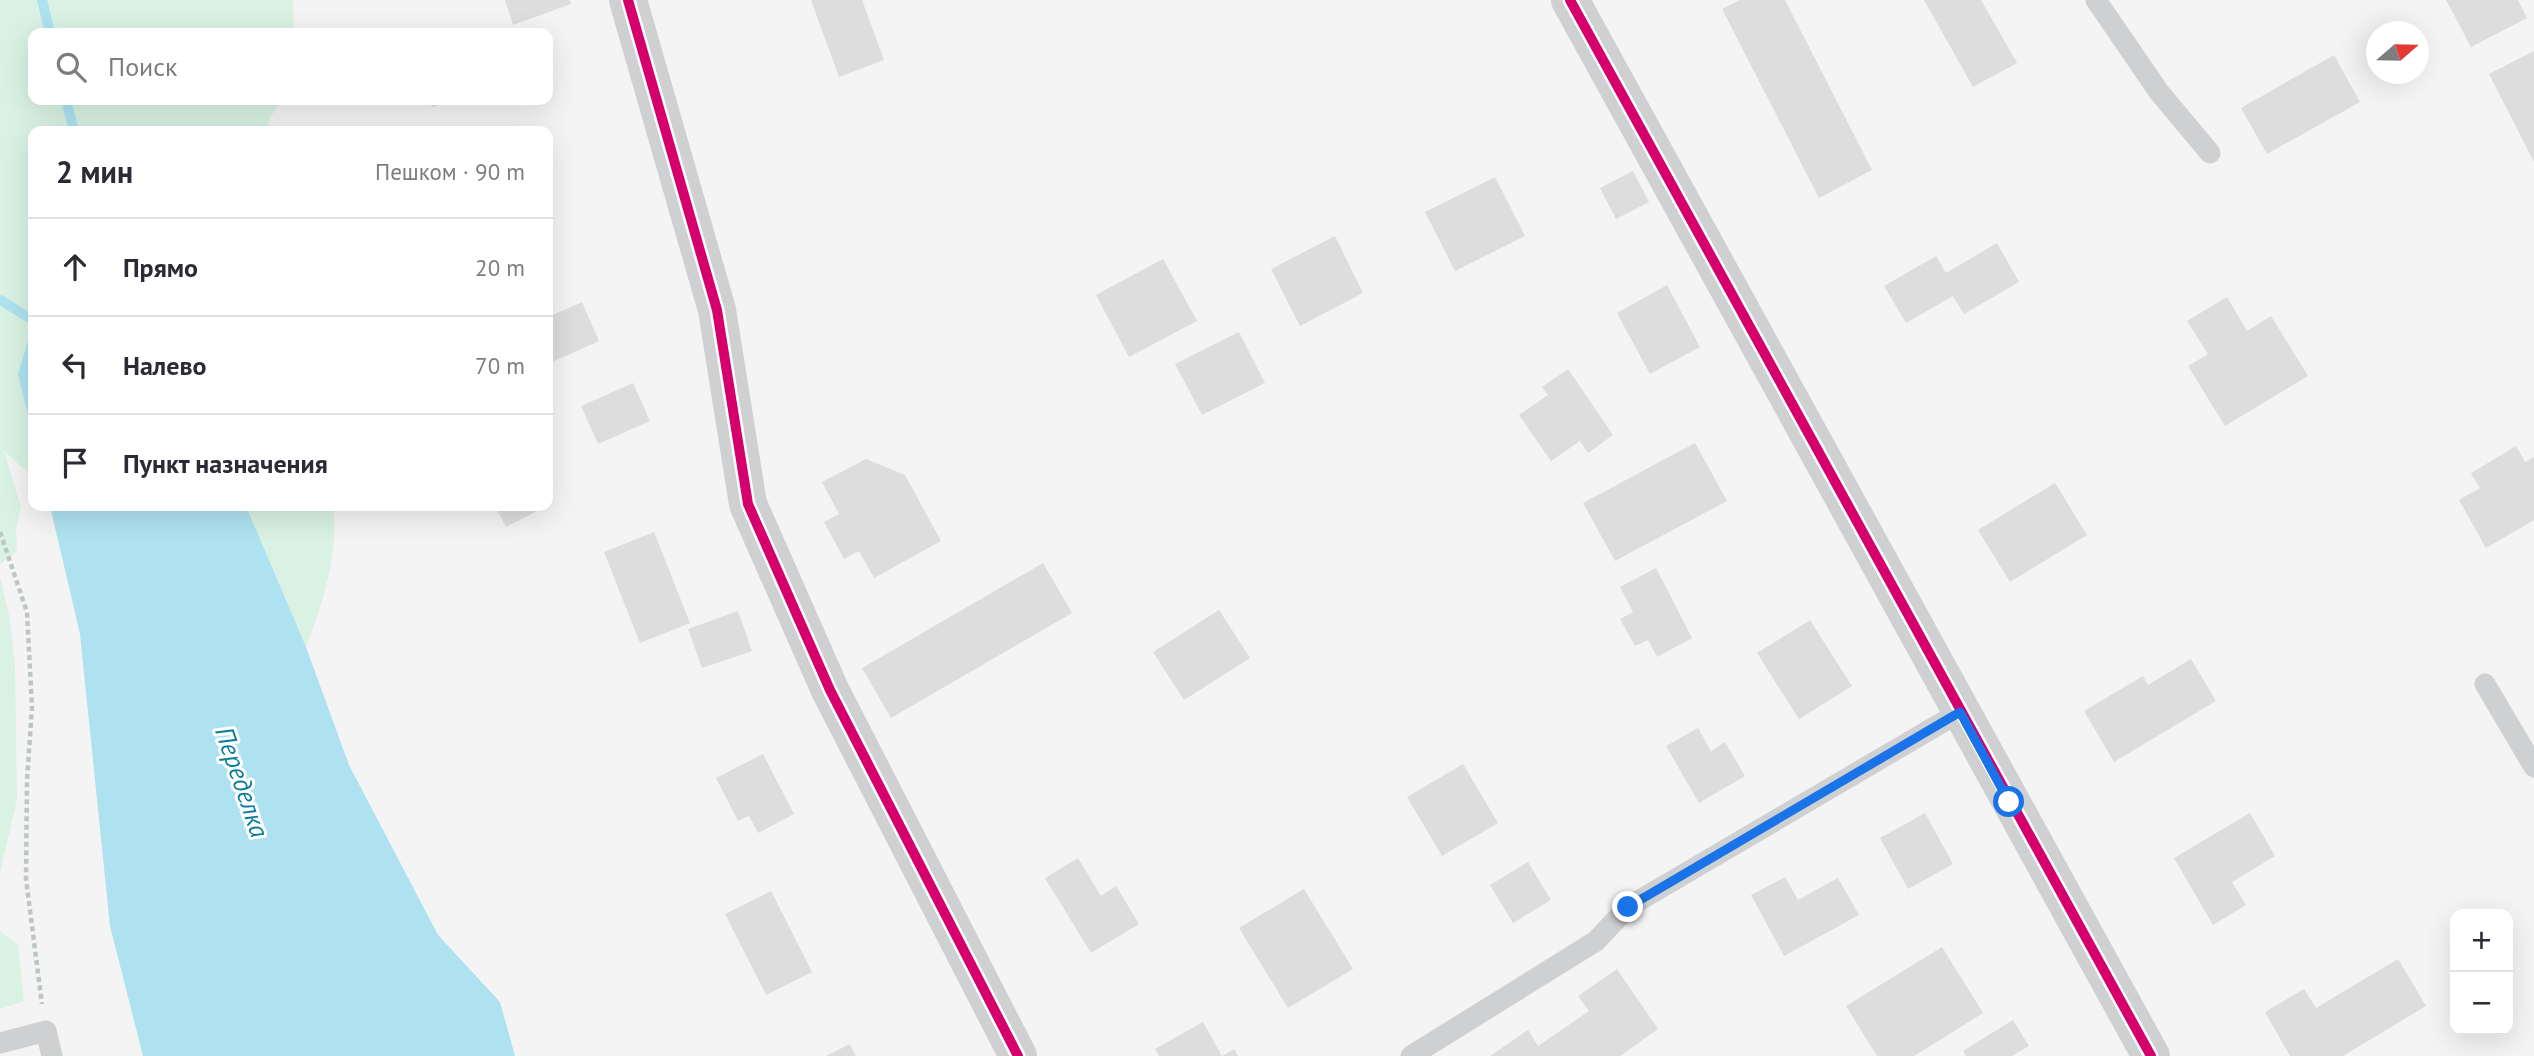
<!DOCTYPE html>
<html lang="ru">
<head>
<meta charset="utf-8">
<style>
  body { margin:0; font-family:"PT Sans",sans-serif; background:#f2f2f3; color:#2b2b33 }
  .controls { position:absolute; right:21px; bottom:21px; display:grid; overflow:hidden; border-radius:14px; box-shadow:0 7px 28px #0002 }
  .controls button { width:63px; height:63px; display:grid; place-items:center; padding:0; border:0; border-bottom:2px solid #e1e1e2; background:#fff; color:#2b2b33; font:35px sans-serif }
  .compass { position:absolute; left:2366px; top:21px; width:63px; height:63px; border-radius:50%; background:#fff; box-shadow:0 7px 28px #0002; rotate:70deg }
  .stop { position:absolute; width:21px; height:21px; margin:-16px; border:5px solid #1a73e8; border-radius:50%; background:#fff }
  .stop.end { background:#1a73e8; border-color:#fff; box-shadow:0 2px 7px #0008 }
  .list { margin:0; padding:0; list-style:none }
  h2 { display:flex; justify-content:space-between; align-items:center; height:91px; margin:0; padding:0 28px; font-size:30px }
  h2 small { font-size:23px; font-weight:400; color:#7c7c81 }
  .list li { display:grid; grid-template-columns:46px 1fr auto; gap:21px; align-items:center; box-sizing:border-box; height:98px; padding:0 28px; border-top:2px solid #e1e1e2 }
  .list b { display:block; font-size:26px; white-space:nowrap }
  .list em { font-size:23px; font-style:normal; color:#7c7c81 }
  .icon { flex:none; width:38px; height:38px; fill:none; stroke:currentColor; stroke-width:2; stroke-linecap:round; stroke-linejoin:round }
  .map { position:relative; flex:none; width:2534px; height:1056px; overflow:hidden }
  .search { position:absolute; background:#fff; box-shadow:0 7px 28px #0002; left:28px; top:28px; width:525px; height:77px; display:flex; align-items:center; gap:18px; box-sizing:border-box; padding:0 24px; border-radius:14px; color:#7c7c81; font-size:26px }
  .panel { position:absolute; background:#fff; box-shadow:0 7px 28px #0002; left:28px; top:126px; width:525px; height:385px; border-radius:14px }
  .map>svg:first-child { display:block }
</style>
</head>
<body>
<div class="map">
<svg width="2534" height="1056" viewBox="0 0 2534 1056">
  <rect width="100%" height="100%" fill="#f4f4f4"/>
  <g fill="#d9f2e3">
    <path d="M0,0H293L294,33H33V100H282L269,119V131H33V323L18,374L33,437V477L4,451L21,507L16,529L17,552L0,564Z"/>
    <path d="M246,506H333C339,554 323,602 306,647Z"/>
    <path d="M0,577L10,620L15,665L17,799L0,873Z"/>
    <path d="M0,929L1,932L18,945L24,1001L0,1009Z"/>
  </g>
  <g fill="#aee2f0">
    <path d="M33,323V437L18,374Z"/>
    <path d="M50,506H246L306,647L349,765L438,935L500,1002L515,1056H143L110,926L80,634Z"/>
  </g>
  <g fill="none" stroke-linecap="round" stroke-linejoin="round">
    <g stroke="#aee2f0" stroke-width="10">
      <path d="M42,0L50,33"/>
      <path d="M66,100L74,131"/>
      <path d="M0,300L33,320"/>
    </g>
  </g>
  <g fill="#ddddde">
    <path d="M505,0H570L571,4L513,25Z"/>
    <path d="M811,0H862L884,60L839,77Z"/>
    <path d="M1740,0H1785L1872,170L1819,198L1722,9Z"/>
    <path d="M1924,0H1981L2017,63L1973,87Z"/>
    <path d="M2446,0H2518L2527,18L2471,47Z"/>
    <path d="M2534,51V162L2489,74Z"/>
    <path d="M2334,55L2360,102L2267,154L2241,108Z"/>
    <path d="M430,100H451L432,107Z"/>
    <path d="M1633,171L1649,202L1616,219L1600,188Z"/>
    <path d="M1495,177L1525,236L1455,271L1425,212Z"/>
    <path d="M1335,236L1363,293L1300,326L1271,269Z"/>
    <path d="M1997,243L2019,282L1964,314L1953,296L1906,323L1884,286L1936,256L1946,273Z"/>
    <path d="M1163,259L1197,321L1129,357L1096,295Z"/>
    <path d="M1667,285L1700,347L1650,374L1617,313Z"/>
    <path d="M2227,297L2247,331L2271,316L2308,376L2225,426L2188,366L2208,354L2187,321Z"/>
    <path d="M582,302L599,341L548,364V317Z"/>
    <path d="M1239,332L1265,383L1202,415L1175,364Z"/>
    <path d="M1568,369L1613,435L1588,453L1580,441L1551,461L1519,415L1548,395L1542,387Z"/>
    <path d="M633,383L650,421L598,444L581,406Z"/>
    <path d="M1695,443L1727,501L1615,561L1583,503Z"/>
    <path d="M2516,446L2525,462L2534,457V520L2486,548L2459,500L2480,488L2471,473Z"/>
    <path d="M866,459L905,475L941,541L874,578L859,551L844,559L824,522L839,514L822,482Z"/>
    <path d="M2055,483L2087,535L2010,582L1978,530Z"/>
    <path d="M495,506H547L506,527Z"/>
    <path d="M654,532L690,623L640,643L604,552Z"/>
    <path d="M1043,563L1072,613L891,718L862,668Z"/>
    <path d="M1656,568L1692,638L1657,657L1648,640L1635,646L1620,619L1633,612L1620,587Z"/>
    <path d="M1219,610L1250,658L1184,700L1153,652Z"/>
    <path d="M738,611L752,651L702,668L688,629Z"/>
    <path d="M1810,620L1852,686L1799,719L1757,653Z"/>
    <path d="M2191,659L2216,701L2114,762L2084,711L2143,676L2148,685Z"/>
    <path d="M1698,728L1711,751L1725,742L1745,776L1699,803L1666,746Z"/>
    <path d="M763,754L794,814L758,833L749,816L738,821L716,778Z"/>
    <path d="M1463,764L1498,823L1442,856L1407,797Z"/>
    <path d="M1925,813L1953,864L1908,889L1880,838Z"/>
    <path d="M2250,813L2275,856L2232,882L2246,905L2213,925L2174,858Z"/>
    <path d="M1078,858L1101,896L1116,886L1139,924L1091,953L1045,878Z"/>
    <path d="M1528,862L1551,900L1513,923L1490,885Z"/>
    <path d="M1785,877L1798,900L1838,878L1859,915L1784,956L1751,895Z"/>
    <path d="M1304,889L1353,969L1288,1008L1239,928Z"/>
    <path d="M771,891L812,972L766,995L725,914Z"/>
    <path d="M1942,947L1983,1013L1914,1056H1877L1846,1006Z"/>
    <path d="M2398,959L2426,1006L2343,1056H2290L2265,1012L2304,989L2316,1008Z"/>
    <path d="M1617,969L1658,1029L1620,1056H1490L1528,1030L1538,1046L1589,1011L1578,996Z"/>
    <path d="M2013,1020L2029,1046L2012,1056H1966L1963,1051Z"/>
    <path d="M1203,1022L1222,1056H1159L1155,1049Z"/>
    <path d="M850,1044L856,1056H826Z"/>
    <path d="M1234,1049L1238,1056H1222Z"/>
  </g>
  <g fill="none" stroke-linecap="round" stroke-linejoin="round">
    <path stroke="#bcc7c4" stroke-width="4.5" stroke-dasharray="5 3.5" stroke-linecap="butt" d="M0,532L27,612L32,707L27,781L26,879L42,1004"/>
    <g stroke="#ced0d2" stroke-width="21">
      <path d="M2096,0L2159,92L2210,153"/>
      <path d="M2485,684L2534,767"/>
      <path d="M0,1043L46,1031L52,1056"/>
      <path d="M1411,1056L1596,941L1628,907L1960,712"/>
    </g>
    <g stroke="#ced0d2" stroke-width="38">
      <path d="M628,0L717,310L748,504L830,690L1018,1056"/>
      <path d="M1570,0L2151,1056"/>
    </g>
    <g stroke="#fff" stroke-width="15">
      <g id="cycleway">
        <path d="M628,0L717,310L748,504L830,690L1018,1056"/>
        <path d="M1570,0L2151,1056"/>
      </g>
    </g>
    <use href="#cycleway" stroke="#d6006c" stroke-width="10"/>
  </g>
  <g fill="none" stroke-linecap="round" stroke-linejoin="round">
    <path stroke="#1a73e8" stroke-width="9" d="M1628,907L1960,712L2009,802"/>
  </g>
  <g text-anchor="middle" stroke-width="6" stroke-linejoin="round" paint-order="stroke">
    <g font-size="26" font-style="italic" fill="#0c7c9b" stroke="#fff">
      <text transform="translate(242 782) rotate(71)" y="9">Переделка</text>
    </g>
  </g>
</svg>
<div class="controls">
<button>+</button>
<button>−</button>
</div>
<svg class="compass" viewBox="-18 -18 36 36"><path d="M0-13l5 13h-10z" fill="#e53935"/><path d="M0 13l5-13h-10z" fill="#7c7c81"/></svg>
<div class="stop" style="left:2009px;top:802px"></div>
<div class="stop end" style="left:1628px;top:907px"></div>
<div class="search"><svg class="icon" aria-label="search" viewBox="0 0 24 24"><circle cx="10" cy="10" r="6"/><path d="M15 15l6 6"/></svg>Поиск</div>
<section class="panel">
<h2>2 мин<small>Пешком · 90 m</small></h2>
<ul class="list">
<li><svg class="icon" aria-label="ahead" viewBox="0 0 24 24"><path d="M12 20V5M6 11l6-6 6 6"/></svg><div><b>Прямо</b></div><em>20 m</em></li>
<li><svg class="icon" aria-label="left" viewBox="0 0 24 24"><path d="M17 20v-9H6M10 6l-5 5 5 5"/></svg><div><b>Налево</b></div><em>70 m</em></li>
<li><svg class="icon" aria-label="arrive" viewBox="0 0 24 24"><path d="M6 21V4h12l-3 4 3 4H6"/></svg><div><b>Пункт назначения</b></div></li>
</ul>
</section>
</div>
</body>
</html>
